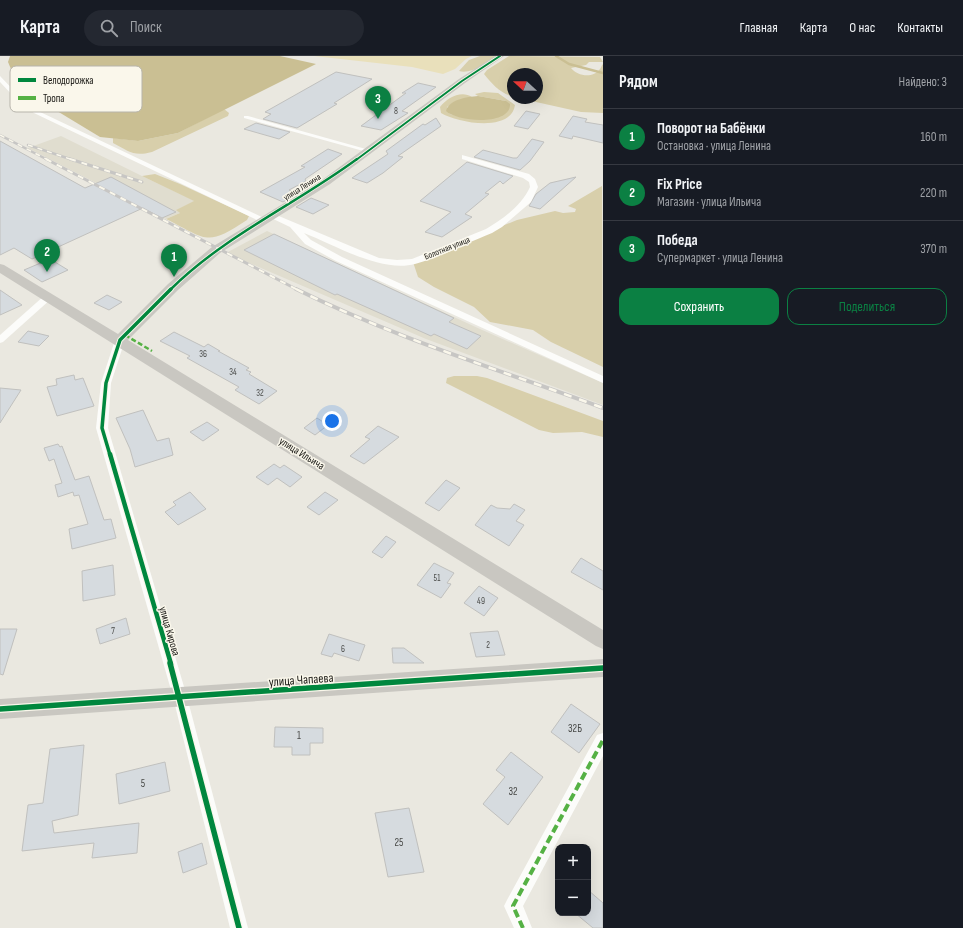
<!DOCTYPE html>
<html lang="ru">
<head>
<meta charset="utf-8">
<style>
  body { margin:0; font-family:"Sofia Sans Condensed",sans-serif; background:#242831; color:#f1f3f6 }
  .controls { position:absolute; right:12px; bottom:12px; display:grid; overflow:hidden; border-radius:8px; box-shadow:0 4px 16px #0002 }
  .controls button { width:36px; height:36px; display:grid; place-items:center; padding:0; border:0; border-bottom:1px solid #363941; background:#171b24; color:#f1f3f6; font:20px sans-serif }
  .compass { position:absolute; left:507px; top:12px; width:36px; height:36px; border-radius:50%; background:#171b24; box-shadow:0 4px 16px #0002; rotate:291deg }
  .you { position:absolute; left:332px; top:365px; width:14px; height:14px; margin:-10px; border:3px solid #fff; border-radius:50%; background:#1a73e8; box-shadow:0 0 0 6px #1a73e833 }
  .badge { display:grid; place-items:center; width:26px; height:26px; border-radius:50%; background:#0b8043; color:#fff; font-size:13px; font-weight:700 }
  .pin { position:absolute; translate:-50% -33px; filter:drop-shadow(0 1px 2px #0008) }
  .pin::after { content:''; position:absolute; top:21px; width:14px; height:12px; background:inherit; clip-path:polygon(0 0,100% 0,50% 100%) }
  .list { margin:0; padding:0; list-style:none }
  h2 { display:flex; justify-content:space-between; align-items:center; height:52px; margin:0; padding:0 16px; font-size:17px }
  h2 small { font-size:13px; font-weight:400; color:#9ea1a6 }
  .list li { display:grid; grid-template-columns:26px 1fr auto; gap:12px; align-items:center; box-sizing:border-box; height:56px; padding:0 16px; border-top:1px solid #363941 }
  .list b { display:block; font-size:15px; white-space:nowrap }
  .list p { margin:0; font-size:13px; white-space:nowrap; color:#9ea1a6 }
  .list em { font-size:13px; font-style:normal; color:#9ea1a6 }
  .actions { display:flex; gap:8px; padding:12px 16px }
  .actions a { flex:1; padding:9px 0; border:1px solid #0b8043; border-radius:12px; text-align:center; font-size:14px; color:#0b8043 }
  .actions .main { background:#0b8043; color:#fff }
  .icon { flex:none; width:22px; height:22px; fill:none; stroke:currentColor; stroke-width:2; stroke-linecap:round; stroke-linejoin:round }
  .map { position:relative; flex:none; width:603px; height:872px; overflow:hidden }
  header { display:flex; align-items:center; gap:24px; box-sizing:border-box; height:56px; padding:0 20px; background:#171b24; border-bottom:1px solid #363941 }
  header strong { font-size:19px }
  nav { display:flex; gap:22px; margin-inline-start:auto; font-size:14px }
  .search { width:280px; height:36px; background:#242831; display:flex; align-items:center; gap:10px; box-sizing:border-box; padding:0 14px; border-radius:22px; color:#9ea1a6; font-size:15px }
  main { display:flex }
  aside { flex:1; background:#171b24 }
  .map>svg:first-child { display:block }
</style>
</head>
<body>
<header>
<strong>Карта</strong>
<div class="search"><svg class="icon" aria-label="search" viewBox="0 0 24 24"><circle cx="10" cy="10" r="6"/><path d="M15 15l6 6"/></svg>Поиск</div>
<nav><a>Главная</a><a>Карта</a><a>О нас</a><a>Контакты</a></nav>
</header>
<main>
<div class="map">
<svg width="603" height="872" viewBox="0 0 603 872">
  <rect width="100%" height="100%" fill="#eae8e0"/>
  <g fill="#e0ddcf">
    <path d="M61,80L142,120L195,145L177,154L180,157L166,163L28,92Z"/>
    <path d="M267,175L480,273L603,327V349L426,283L226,197Z"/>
  </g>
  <path fill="#e9e0bb" d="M314,0H472L466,3L455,13L443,18L412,11Z"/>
  <g fill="#d8cfab">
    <path d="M480,0H495C487,7 470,19 459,15L469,4Z"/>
    <path d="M509,0L600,1L603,6H589L586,9L571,12C577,20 593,23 600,13C601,12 601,10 603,8V57L581,56L518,42H537V18H513V41C499,36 493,29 484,18L487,14Z"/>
    <path d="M484,36L498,37L515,49C511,77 458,67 441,57L440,51C447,42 461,34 472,41L454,46L447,51L450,58L471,63L506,45L478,40L475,38Z"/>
    <path d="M224,53L229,57L228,60L152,96C133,101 129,95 113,87V82L138,85L178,77Z"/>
    <path d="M155,118L180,128L249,160L247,164C206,191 208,184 166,163L180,157L176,154L194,145L142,120Z"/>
    <path d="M602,130L603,311L551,286L533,274L490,266L474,251L434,231L418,221L413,206L517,164L555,155L563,157L575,156L576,153L568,150Z"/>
    <path d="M454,320H477L487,322L603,365V381L582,376L553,377L539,374L446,327L447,322Z"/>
  </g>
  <g fill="#cabf93">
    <path d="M10,0H280L316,8L178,77L138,85L100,81L19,32L8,6Z"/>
    <path d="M478,40L506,45L510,48C511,70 457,66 446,55C449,43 467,41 478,40Z"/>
  </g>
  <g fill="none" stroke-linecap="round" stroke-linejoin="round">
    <path stroke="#cabf93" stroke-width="2.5" d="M556,0L569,8L603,17"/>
  </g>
  <g fill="#d6dbdf" stroke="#c0c0be">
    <path d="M336,16L372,23L334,47L337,48L297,72L263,63L271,58L265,56Z"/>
    <path d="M418,27L436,31L402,55L408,57L381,74L361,70L406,37H402Z"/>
    <path d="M526,55L540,58L528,73L514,70Z"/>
    <path d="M573,60L587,63L585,66L603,69V87L573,80L572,83L559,80Z"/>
    <path d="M436,62L441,70L398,100L403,101L383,117L367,127L352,122L388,98L386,95L423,68L425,69Z"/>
    <path d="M256,67L290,76L279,83L244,73Z"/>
    <path d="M532,83L544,86L530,105L520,114L474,101L483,94L513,102H517Z"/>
    <path d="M0,85L85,132L111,121L176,156L162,162L143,152L32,203L14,192L0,199Z"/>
    <path d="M328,93L342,98L305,123L306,125L289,134L298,137L283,146L260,136L305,111L301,110Z"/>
    <path d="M467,106L513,120L503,128L500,125L485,137L489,138L465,158L472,161L442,181L425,176L451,156L420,145Z"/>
    <path d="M576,121L540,153L529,150L536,138L550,127Z"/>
    <path d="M311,142L329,149L313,158L296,151Z"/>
    <path d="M274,178L454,262L449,266L481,280L467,293L434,278L431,280L337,238L335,239L244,194Z"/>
    <path d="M50,203L68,214L42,226L24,214Z"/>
    <path d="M0,234L22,249L0,259Z"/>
    <path d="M107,239L122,246L109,254L94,247Z"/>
    <path d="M28,275L49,280L39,290L18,286Z"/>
    <path d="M174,276L204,291L208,288L220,295H218L249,312L246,314L251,316L249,318L277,335L259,348L235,334L239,331L187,302L190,300L160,285Z"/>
    <path d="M74,319L75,324L83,322L94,350L57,360L47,331L57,329L56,323Z"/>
    <path d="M0,332L21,334L0,367Z"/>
    <path d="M143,354L157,385L169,382L173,399L135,411L130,393L116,362Z"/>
    <path d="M317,362L328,369L315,379L304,372Z"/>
    <path d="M207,366L219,374L203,385L190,376Z"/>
    <path d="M378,370L399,381L364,408L350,400L370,383L365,381Z"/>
    <path d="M58,388L60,391L62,390L75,424L89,420L104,464L111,463L116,482L72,493L69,473L88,468L79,439L74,440L73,436L58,441L55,429L62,427L54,403L49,405L44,392Z"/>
    <path d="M274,408L280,412L284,409L302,421L290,431L277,422L268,429L256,421Z"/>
    <path d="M446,424L460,432L439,455L425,447Z"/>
    <path d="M190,436L206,453L178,469L165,456L176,449L173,446Z"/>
    <path d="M325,436L338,444L319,459L307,451Z"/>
    <path d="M514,448L525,454L516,465L524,469L509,490L475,469L491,449L497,452L510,453Z"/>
    <path d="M386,480L396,486L382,502L372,496Z"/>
    <path d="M581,502L603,515V534L571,516Z"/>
    <path d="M434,507L454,517L447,527L451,528L441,542L417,529Z"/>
    <path d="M113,509L115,539L83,545L82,515Z"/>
    <path d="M479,530L498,542L484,560L464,547Z"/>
    <path d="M126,562L130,578L100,588L96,573Z"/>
    <path d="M0,573H17L3,619L0,618Z"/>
    <path d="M498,575L505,599L476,601L470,577Z"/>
    <path d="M329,578L365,589L359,605L334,597L332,601L321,598Z"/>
    <path d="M392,592H404L424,607H393Z"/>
    <path d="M571,648L600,668L579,697L551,676Z"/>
    <path d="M275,671L323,672V687H310V699H292V691H274Z"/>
    <path d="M84,689L78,759L52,765L54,777L139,767L137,797L92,802L94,787L22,795L28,749L43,747L50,693Z"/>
    <path d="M511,696L543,721L508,769L483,748L505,721L496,714Z"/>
    <path d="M165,706L170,735L119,748L116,718Z"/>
    <path d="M409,752L424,816L388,821L375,757Z"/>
    <path d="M202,787L207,808L183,817L178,796Z"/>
    <path d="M588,834L603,847V872H593L575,857H588Z"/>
  </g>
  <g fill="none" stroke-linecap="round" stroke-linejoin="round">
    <g fill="#fcfcfa" fill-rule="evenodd">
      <path d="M0,20L20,41L38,55L268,164L261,166L34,57L16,43L0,26Z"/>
      <path d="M244,60H248L373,95L367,96L244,62Z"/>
      <path d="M462,99L529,118L535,123L538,131L531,146L502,171L492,177C469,186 438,202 415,208C381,217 335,189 304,177L311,184L342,201L603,320V327L336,205L305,188L290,171L267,160L274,158L379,202L397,204L412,203L486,173C503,163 522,149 530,131L529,126L523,122L462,103Z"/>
      <path d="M48,238L51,239V243L3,286L0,287V279L45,239Z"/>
      <path d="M120,281L125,284L111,327L108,372L187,641L248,872H230L173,641L96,372L101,327L115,284Z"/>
      <path d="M603,677V700L523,850L532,872H514L504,850L507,844L597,679Z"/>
    </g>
    <g fill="#c9c7c1" fill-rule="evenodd">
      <path d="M495,0H504L465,27L330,128L220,197L178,234L128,284L603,574V593L596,590L0,217V208L4,209L118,278L168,228L212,191L322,124L459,23Z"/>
      <path d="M603,603V621L0,663V643Z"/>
    </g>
    <g stroke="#c7c6c4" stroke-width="2.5">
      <g id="rail-far2">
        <path d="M0,79L48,104"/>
        <path d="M28,89L73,104"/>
      </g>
    </g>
    <g stroke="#c7c6c4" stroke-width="3">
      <g id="rail-far1">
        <path d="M46,103L298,234"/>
        <path d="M70,103L142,126"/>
      </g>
    </g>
    <g stroke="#c7c6c4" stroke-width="4">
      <path id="rail" d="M296,233C395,282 500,314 603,352"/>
    </g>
    <use href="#rail-far2" stroke="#faf7eb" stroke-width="1.5" stroke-dasharray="5" stroke-linecap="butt"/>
    <use href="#rail-far1" stroke="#faf7eb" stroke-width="2" stroke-dasharray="6" stroke-linecap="butt"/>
    <use href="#rail" stroke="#faf7eb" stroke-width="2.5" stroke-dasharray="8" stroke-linecap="butt"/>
    <path stroke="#55b144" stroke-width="2.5" stroke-dasharray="5 2.5" stroke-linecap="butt" d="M125,279L152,295"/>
    <path stroke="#55b144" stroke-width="4" stroke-dasharray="8 4" stroke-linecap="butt" d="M523,872L513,850L603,684"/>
    <g stroke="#faf7eb" stroke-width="3.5">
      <path id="cycleway-far4" d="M356,104L462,25L500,0"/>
    </g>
    <g stroke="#faf7eb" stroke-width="4">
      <path id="cycleway-far3" d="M170,234C224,180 296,148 357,103"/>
    </g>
    <g stroke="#faf7eb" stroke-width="5.5">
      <path id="cycleway-far2" d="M110,399L102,372L106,327L120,284L171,233"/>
    </g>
    <g stroke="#faf7eb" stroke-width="7">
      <path id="cycleway-far1" d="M110,398L171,608"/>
    </g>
    <g stroke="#faf7eb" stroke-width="8">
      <g id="cycleway">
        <path d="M170,607L239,872"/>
        <path d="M0,653L603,612"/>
      </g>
    </g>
    <use href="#cycleway-far4" stroke="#00873e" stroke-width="2"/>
    <use href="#cycleway-far3" stroke="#00873e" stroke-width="2.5"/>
    <use href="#cycleway-far2" stroke="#00873e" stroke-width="3.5"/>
    <use href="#cycleway-far1" stroke="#00873e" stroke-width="4.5"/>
    <use href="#cycleway" stroke="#00873e" stroke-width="5.5"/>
  </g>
  <g text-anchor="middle" stroke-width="3" stroke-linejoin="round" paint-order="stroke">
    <g font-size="9" fill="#494a48">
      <text x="396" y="58">8</text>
      <text x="203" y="301">36</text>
      <text x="233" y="319">34</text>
      <text x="260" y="340">32</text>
      <text x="437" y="525">51</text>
      <text x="481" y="548">49</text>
      <text x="113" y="578">7</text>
      <text x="488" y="592">2</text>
      <text x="343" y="596">6</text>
    </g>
    <g font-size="9" fill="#1a1915" stroke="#faf7eb">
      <text transform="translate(302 131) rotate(-32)" y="3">улица Ленина</text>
      <text transform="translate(447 192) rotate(-22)" y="3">Болотная улица</text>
    </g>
    <g font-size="11" fill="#1a1915" stroke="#faf7eb">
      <text transform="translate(302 397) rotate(32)" y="4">улица Ильича</text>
      <text transform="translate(170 575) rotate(74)" y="4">улица Кирова</text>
    </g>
    <g font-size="11" fill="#494a48">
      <text x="575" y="676">32Б</text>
      <text x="299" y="683">1</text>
      <text x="143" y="731">5</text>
      <text x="513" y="739">32</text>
      <text x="399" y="790">25</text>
    </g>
    <g font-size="13" fill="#1a1915" stroke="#faf7eb">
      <text transform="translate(301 623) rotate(-4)" y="5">улица Чапаева</text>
    </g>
  </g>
  <rect x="10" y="10" width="132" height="46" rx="6" fill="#faf7eb" stroke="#b7b4ab" stroke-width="1"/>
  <rect x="18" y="22" width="18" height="4" fill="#00873e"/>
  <rect x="18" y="40" width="18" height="4" fill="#55b144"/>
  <g font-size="11" fill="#1a1915">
    <text x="43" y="28">Велодорожка</text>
    <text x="43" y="46">Тропа</text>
  </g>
</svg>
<div class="controls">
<button>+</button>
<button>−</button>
</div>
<svg class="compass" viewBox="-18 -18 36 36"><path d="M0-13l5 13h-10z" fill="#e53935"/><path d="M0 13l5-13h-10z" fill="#9ea1a6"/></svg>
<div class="you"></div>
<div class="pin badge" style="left:174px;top:221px">1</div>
<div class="pin badge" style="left:47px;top:216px">2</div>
<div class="pin badge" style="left:378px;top:63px">3</div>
</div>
<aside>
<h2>Рядом<small>Найдено: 3</small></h2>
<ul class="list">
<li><span class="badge">1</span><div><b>Поворот на Бабёнки</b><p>Остановка · улица Ленина</p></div><em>160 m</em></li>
<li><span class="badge">2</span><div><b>Fix Price</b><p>Магазин · улица Ильича</p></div><em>220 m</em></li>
<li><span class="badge">3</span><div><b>Победа</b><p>Супермаркет · улица Ленина</p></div><em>370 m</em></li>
</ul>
<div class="actions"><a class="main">Сохранить</a><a>Поделиться</a></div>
</aside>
</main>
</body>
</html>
